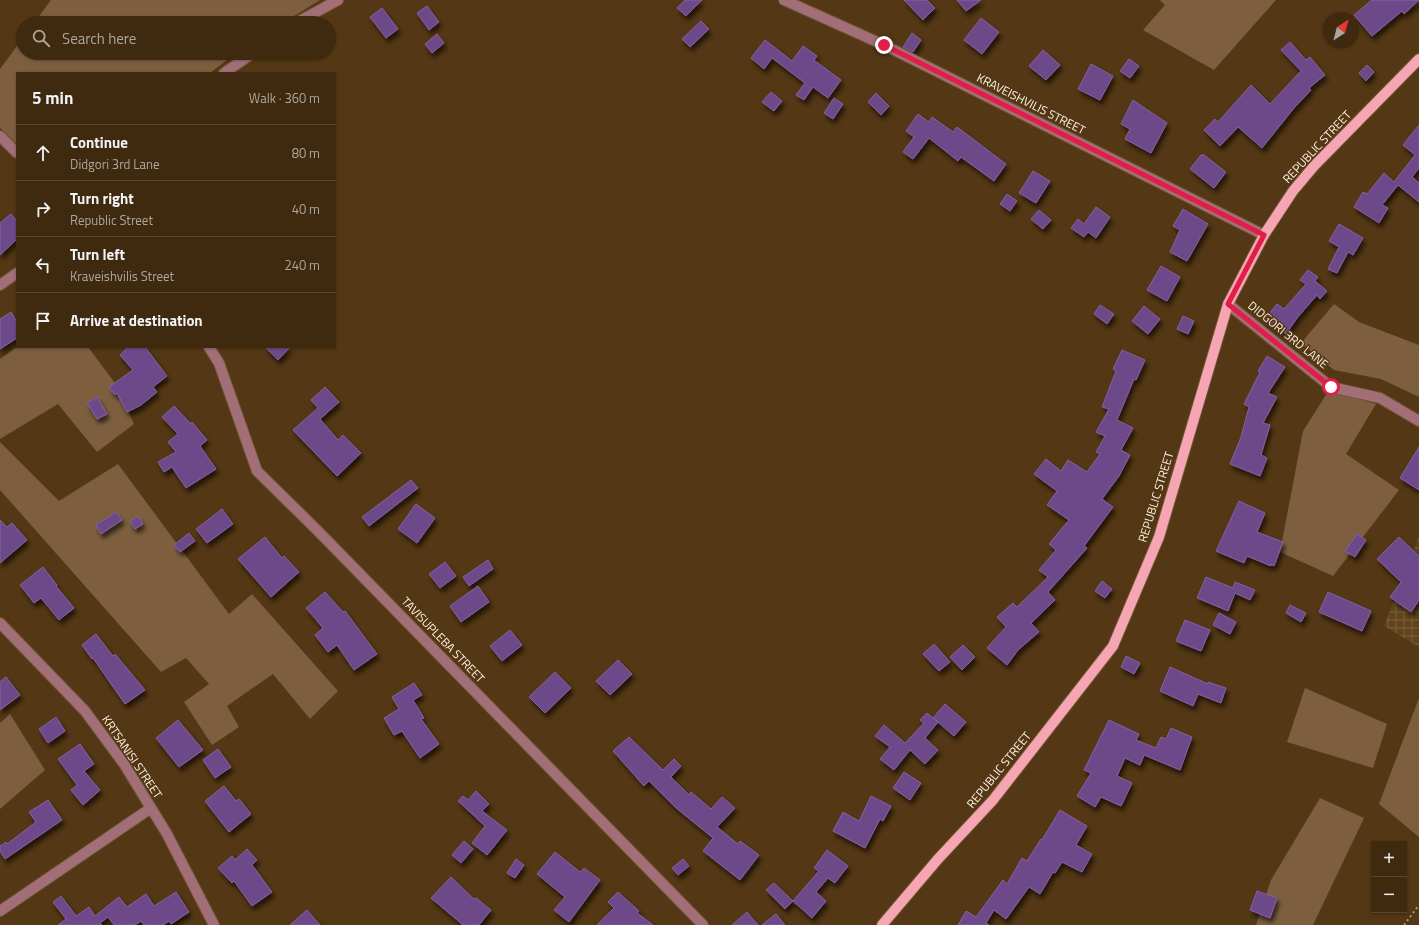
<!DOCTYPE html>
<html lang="en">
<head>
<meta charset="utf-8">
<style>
  body { margin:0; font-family:"Titillium Web",sans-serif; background:#463118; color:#f1f3f6 }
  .controls { position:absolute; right:12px; bottom:12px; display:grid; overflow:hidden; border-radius:0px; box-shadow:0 1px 3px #0004 }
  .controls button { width:36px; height:36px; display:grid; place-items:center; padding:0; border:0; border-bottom:1px solid #58452f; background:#3f290f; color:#f1f3f6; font:20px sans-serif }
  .compass { position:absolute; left:1323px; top:12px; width:36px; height:36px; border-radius:50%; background:#3f290f; box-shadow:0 1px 3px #0004; rotate:36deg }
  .stop { position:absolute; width:12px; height:12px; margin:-9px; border:3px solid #e11d48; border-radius:50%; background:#fff }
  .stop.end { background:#e11d48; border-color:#fff; box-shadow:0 1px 4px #0008 }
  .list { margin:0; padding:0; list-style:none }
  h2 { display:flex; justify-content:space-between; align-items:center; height:52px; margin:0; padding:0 16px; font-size:17px }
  h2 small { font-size:13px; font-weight:400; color:#ada69e }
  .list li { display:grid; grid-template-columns:26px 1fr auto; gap:12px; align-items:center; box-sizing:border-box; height:56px; padding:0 16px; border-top:1px solid #58452f }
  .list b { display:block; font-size:15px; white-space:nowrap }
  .list p { margin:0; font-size:13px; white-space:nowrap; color:#ada69e }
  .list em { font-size:13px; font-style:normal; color:#ada69e }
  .icon { flex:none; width:22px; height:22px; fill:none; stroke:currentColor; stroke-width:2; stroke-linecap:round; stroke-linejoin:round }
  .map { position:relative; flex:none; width:1419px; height:925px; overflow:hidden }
  .search { position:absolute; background:#3f290f; box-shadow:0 1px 3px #0004; left:16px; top:16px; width:320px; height:44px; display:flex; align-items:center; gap:10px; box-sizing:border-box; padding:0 14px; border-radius:22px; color:#ada69e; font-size:15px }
  .panel { position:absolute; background:#3f290f; box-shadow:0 1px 3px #0004; left:16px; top:72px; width:320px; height:276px; border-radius:0px }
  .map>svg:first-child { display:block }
</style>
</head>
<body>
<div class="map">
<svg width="1419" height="925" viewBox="0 0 1419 925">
  <defs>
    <pattern id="industrial-grid" width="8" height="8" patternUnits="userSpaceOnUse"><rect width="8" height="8" fill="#62431c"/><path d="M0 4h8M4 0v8" fill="none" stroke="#795e3d"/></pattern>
    <filter id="shadow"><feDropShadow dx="2.5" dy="4.5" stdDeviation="2" flood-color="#0009"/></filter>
  </defs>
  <rect width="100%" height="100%" fill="#543714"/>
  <path fill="url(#industrial-grid)" d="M1419,536V647L1384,626Z"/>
  <g fill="#7d5f3f">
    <path d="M51,0H320L283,23H34Z"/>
    <path d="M1160,0H1276L1214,70L1143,30L1165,5Z"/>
    <path d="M23,38V53H236L210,73H17V144L0,128V69Z"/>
    <path d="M1334,304L1359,322L1419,345V397L1381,379L1334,370L1301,343Z"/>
    <path d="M17,347H88L118,387L134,424L97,452L58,404L0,439V359Z"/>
    <path d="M1329,390L1376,404L1346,454L1399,490L1333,576L1280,552L1303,431Z"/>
    <path d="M0,442L59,501L118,464L229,614L252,594L338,691L310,719L273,674L227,706L239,727L212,745L184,702L209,684L186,658L161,672L0,490Z"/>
    <path d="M1305,688L1387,724L1373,768L1287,742Z"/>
    <path d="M1419,698V837L1379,804Z"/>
    <path d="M10,714L45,770L0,809V723Z"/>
    <path d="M1320,798L1364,818L1313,925H1256L1271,880Z"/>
  </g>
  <g fill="#6d4a8a" stroke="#8460a2" filter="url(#shadow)">
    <path d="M685,0H702L686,16L677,8Z"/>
    <path d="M904,0H927L935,8L923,20Z"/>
    <path d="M957,0H981L966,11Z"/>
    <path d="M1372,0H1419L1404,14L1402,11L1372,36L1354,15Z"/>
    <path d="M427,6L439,22L429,30L417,13Z"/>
    <path d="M382,8L398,29L386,38L370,17Z"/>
    <path d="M981,18L999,32L982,54L964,40Z"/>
    <path d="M701,21L709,29L690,47L682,39Z"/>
    <path d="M912,33L921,40L913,52L903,47Z"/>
    <path d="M437,34L444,43L432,53L425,44Z"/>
    <path d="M765,40L792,61L803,46L817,56L814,60L841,80L828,98L813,87L804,100L796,95L805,83L772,58L764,69L751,58Z"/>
    <path d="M1290,42L1306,60L1310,57L1325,75L1309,88L1311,90L1294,108L1262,148L1238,127L1220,146L1204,130L1215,119L1218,122L1251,85L1270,104L1301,71L1281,50Z"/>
    <path d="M1043,50L1060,65L1046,80L1029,66Z"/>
    <path d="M1129,59L1139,66L1130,78L1120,71Z"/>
    <path d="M1091,64L1113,76L1100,100L1078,89Z"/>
    <path d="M1367,65L1374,72L1366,81L1359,73Z"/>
    <path d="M771,92L782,101L774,111L762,102Z"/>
    <path d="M876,93L889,106L881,115L868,102Z"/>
    <path d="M834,98L843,104L833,119L824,113Z"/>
    <path d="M1133,100L1167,123L1151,153L1125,139L1130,129L1121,124Z"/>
    <path d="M918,114L929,122L932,117L953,132L957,127L1006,164L994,181L961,157L958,161L929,138L913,159L903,152L914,137L906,131Z"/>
    <path d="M1419,125V168L1412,177L1419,183V202L1398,185L1382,205L1388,208L1379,223L1354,207L1363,192L1367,194L1384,173L1394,182L1415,155L1403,145Z"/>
    <path d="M1201,155H1204L1226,172L1214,188L1190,169Z"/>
    <path d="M1033,171L1050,181L1036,203L1019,193Z"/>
    <path d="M1007,194L1017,201L1010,211L1000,204Z"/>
    <path d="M1096,207L1110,217L1096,238L1088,232L1084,237L1071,228L1078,219L1084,224Z"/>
    <path d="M1183,209L1208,224L1187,261L1170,252L1180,230L1173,226Z"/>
    <path d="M1039,210L1051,220L1043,229L1031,219Z"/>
    <path d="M11,214L17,221V239L0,255V223Z"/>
    <path d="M1339,224L1363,238L1353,255L1348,252L1337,273L1328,269L1339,247L1329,241Z"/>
    <path d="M1161,266L1180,277L1167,301L1147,290Z"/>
    <path d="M1308,270L1318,277L1315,281L1327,291L1320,299L1317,295L1297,318L1286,334L1265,319L1277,304L1284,309L1306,284L1300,280Z"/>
    <path d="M1100,305L1114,314L1107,324L1094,314Z"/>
    <path d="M1144,306L1160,319L1148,334L1132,321Z"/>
    <path d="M11,312L17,322V338L0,349V319Z"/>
    <path d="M1183,316L1194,321L1188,334L1177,329Z"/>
    <path d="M128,347H145L167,376L153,387L157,392L141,405L127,412L117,393L115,395L109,387L133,370L120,355Z"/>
    <path d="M265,347H290L278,360Z"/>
    <path d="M1122,350L1145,360L1136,380L1134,379L1117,420L1133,428L1121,450L1130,455L1119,476L1102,499L1113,507L1084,546L1087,548L1048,592L1055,600L1031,623L1039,632L1018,650L1007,665L987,648L1006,627L997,617L1013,603L1017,607L1048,577L1039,570L1056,550L1049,544L1069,520L1047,505L1057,491L1034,474L1046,459L1061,471L1068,460L1087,472L1100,454L1096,452L1105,436L1096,432L1109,409L1102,407L1116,371L1113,369Z"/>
    <path d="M1267,356L1285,367L1268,393L1277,397L1263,423L1270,425L1261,455L1267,458L1260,476L1230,464L1241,437L1249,407L1244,404L1260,372L1258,371Z"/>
    <path d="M325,387L339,402L320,419L338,440L343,435L361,453L337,476L293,430L318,408L311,400Z"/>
    <path d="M97,397L107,414L97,419L87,403Z"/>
    <path d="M174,406L191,424L192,422L207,440L200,446L216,469L186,488L172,467L164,472L158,462L176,452L168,442L178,434L162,417Z"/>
    <path d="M1419,447V490L1400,478Z"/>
    <path d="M411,480L418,488L369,526L362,517Z"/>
    <path d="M1239,501L1265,513L1257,532L1283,542L1274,566L1271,564V566L1247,556L1244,563L1216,551Z"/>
    <path d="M416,504L435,518L417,543L398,529Z"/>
    <path d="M222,509L233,524L207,543L196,529Z"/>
    <path d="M116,512L122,520L101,534L96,525Z"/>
    <path d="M138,516L143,524L135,529L130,521Z"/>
    <path d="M0,520L7,527L12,523L27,540L0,563Z"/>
    <path d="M189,533L195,541L180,552L174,545Z"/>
    <path d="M1357,534L1366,540L1355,557L1345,551Z"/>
    <path d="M265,537L282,558L284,556L299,572L271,597L238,559Z"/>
    <path d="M1399,537L1419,556V600L1411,612L1390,597L1401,582L1377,559Z"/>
    <path d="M488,560L493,569L469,586L463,577Z"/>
    <path d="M445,562L456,576L440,588L429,574Z"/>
    <path d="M43,567L57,585L56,586L74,608L59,620L41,598L34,603L20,585Z"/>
    <path d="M1206,577L1233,588L1235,582L1255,590L1250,600L1235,593L1228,611L1197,598Z"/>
    <path d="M1102,581L1112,589L1105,598L1095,591Z"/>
    <path d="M478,586L489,602L461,622L450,606Z"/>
    <path d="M325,592L343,612L345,611L377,654L354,670L337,645L328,652L315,635L323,628L306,608Z"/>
    <path d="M1328,592L1371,611L1362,631L1319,612Z"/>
    <path d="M1290,605L1306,613L1301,622L1286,613Z"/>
    <path d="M1219,613L1236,622L1230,634L1213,625Z"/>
    <path d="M1185,620L1210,630L1201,651L1176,641Z"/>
    <path d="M510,630L522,645L502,661L490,646Z"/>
    <path d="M96,634L113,656L115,654L145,690L125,704L93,658L92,659L82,645Z"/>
    <path d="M934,644L950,662L939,671L923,654Z"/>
    <path d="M963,645L975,657L962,670L950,657Z"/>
    <path d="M1126,656L1140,663L1134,674L1121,667Z"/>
    <path d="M618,660L632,674L610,695L596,681Z"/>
    <path d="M1170,667L1208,684V682L1226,688L1221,703L1198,694L1193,706L1160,691Z"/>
    <path d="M555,672L571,688L545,713L529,697Z"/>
    <path d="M6,677L20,695L0,710V682Z"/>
    <path d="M414,683L422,695L413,700L424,718L421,719L439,744L420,758L402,731L394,735L384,718L399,709L392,697Z"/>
    <path d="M945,704L966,722L954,736L933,718Z"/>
    <path d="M927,713L938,722L925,738L938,750L925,764L910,750L894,770L880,759L890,747L875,736L884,725L905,743L924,723L920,720Z"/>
    <path d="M56,717L65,731L48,743L39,729Z"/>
    <path d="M178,720L203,750L179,767L156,738Z"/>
    <path d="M1109,720L1139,734L1136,740L1156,748L1161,737L1166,739L1171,728L1192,737L1180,770L1144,755L1140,765L1125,758L1117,776L1132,783L1121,806L1101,797L1095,807L1077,796L1091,773L1084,770Z"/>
    <path d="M629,737L663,770L674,759L681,766L671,777L689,795L691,792L711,809L722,797L735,808L717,827L738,844L740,841L759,855L740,880L703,851L713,838L676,808L649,781L644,786L613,751Z"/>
    <path d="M80,744L94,764L84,771L100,790L83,805L71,790L77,785L58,759Z"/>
    <path d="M218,749L231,767L215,778L203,760Z"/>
    <path d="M904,772L921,783L910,800L893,788Z"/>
    <path d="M224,786L236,801L239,799L251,814L229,832L205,801Z"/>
    <path d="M476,791L489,804L482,811L507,830L487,855L472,843L485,826L458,801L463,796L468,800Z"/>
    <path d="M871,796L891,806L883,821L880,819L865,848L833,831L843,812L859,821Z"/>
    <path d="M48,800L62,820L5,859L0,851V846L6,842L7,844L36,822L29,812Z"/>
    <path d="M1060,810L1087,826L1076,845L1092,854L1082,872L1062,862L1055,873L1053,872L1040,894L1029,887L1006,919L994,910L986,923L989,925H958L966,911L976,917L1003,880L1007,884L1022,858L1027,861L1041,839L1042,840Z"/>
    <path d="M464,841L473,849L461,863L452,855Z"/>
    <path d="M247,849L257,860L252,865L272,892L252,906L234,881L232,883L218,868L232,856L235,860Z"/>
    <path d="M827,850L848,866L835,883L828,878L816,892L826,901L812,918L793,901L819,871L814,868Z"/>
    <path d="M555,852L580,872L584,868L600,880L569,922L554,910L565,897L537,874Z"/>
    <path d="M516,859L524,865L515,878L507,873Z"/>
    <path d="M683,859L689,866L678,875L672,868Z"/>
    <path d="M451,877L474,899L476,898L491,910L479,925H463L431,898Z"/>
    <path d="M774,883L793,901L785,909L766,890Z"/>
    <path d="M1257,891L1277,898L1270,918L1250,910Z"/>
    <path d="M176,892L189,912L171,924L169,921L163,925H144L141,921L135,925H114L108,917L100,923L102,925H58L66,919L53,902L61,896L76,916L89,907L95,916L119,897L127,907L146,894L154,906Z"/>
    <path d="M618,892L639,911L637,913L653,925H597L614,908L608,902Z"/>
    <path d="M307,910L320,925H290Z"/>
    <path d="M747,912L758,925H732Z"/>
    <path d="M776,914L785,925H762Z"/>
  </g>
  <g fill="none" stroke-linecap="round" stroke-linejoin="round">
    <g stroke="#6f5535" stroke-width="12">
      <g id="minor">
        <path d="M784,0L884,45L1264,235"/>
        <path d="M296,23L338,0"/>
        <path d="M224,73L253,53"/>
        <path d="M0,136L17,153"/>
        <path d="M0,285L17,273"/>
        <path d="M1228,304L1331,387L1380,398L1419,421"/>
        <path d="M209,347L219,363L257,471L318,531L703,925"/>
        <path d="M0,623L85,711L124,764L167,834L214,925"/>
        <path d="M0,911L151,808"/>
      </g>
    </g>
    <g stroke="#6f5535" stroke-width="12">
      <path id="major" d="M882,925L938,859L993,800L1113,646L1159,537L1228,304L1264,235L1293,191L1314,166L1419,59"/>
    </g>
    <path stroke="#aa967e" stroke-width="2" stroke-dasharray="2 3" stroke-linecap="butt" d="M1404,925L1419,905"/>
    <use href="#minor" stroke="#a26f78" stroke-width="10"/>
    <use href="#major" stroke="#f6a5b3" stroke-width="10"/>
  </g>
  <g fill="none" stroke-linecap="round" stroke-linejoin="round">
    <path stroke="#e11d48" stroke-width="5" d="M884,45L1264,235L1228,304L1331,387"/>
  </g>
  <g text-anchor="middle" stroke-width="3" stroke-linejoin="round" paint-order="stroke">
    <g font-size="12" fill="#fcf0e3" stroke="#543714">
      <text transform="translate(1031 104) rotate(27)" y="4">KRAVEISHVILIS STREET</text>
      <text transform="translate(1317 147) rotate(-47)" y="4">REPUBLIC STREET</text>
      <text transform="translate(1288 335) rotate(39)" y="4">DIDGORI 3RD LANE</text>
      <text transform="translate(1156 497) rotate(-73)" y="4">REPUBLIC STREET</text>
      <text transform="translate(443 640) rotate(46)" y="4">TAVISUPLEBA STREET</text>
      <text transform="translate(132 757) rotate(56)" y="4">KRTSANISI STREET</text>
      <text transform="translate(999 770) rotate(-51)" y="4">REPUBLIC STREET</text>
    </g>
  </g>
</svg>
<div class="controls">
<button>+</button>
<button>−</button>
</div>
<svg class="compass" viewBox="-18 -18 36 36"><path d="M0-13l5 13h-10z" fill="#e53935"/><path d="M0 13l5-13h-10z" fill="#ada69e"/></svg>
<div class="stop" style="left:1331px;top:387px"></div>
<div class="stop end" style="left:884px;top:45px"></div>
<div class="search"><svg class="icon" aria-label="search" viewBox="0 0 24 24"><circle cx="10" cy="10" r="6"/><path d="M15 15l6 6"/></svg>Search here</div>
<section class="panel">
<h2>5 min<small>Walk · 360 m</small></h2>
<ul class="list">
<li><svg class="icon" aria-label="ahead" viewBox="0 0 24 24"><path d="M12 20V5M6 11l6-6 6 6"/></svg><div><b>Continue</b><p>Didgori 3rd Lane</p></div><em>80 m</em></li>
<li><svg class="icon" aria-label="right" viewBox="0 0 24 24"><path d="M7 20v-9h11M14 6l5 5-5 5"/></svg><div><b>Turn right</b><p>Republic Street</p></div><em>40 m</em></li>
<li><svg class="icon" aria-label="left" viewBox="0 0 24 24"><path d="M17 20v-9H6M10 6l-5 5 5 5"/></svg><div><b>Turn left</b><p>Kraveishvilis Street</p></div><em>240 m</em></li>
<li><svg class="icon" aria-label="arrive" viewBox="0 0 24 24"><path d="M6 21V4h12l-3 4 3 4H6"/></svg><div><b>Arrive at destination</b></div></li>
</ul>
</section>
</div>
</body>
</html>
